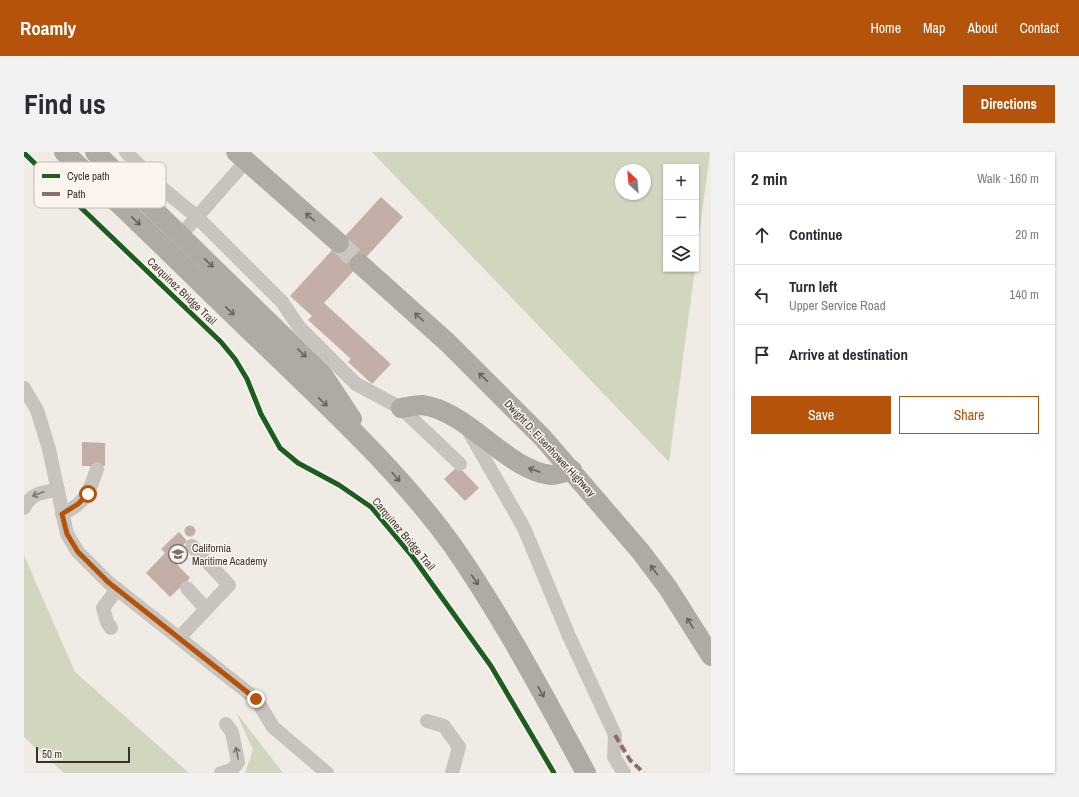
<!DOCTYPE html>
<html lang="en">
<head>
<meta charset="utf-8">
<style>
  body { margin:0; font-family:"Archivo Narrow",sans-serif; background:#f2f2f3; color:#2b2b33 }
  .controls { position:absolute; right:12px; top:12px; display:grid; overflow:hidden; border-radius:0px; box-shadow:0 1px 3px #0004 }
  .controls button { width:36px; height:36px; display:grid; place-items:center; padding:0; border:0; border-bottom:1px solid #e1e1e2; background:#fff; color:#2b2b33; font:20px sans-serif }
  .compass { position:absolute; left:591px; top:12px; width:36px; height:36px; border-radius:50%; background:#fff; box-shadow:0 1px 3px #0004; rotate:334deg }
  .scale { position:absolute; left:12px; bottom:10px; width:94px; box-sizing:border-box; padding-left:4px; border:2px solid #3b302b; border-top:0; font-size:11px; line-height:14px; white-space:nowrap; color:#3b302b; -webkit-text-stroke:3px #fbf5ee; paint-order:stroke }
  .stop { position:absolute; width:12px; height:12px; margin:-9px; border:3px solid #b45309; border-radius:50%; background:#fff }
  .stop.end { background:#b45309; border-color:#fff; box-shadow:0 1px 4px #0008 }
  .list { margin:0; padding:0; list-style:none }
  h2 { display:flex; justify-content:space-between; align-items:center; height:52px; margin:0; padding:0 16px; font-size:17px }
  h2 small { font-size:13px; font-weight:400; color:#7c7c81 }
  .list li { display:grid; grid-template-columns:26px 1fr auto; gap:12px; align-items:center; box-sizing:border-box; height:60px; padding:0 16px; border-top:1px solid #e1e1e2 }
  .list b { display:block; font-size:15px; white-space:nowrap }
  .list p { margin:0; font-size:13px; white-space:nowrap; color:#7c7c81 }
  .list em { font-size:13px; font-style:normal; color:#7c7c81 }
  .actions { display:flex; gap:8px; padding:12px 16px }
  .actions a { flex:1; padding:9px 0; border:1px solid #b45309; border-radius:0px; text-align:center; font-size:14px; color:#b45309 }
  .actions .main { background:#b45309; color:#fff }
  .icon { flex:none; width:22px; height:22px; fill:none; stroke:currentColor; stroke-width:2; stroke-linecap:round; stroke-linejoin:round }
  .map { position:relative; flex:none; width:687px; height:621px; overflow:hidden; border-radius:0px }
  header { display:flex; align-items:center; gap:24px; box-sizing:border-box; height:56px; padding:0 20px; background:#b45309; color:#fff }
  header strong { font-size:19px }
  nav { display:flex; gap:22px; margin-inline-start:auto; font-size:14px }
  .intro { display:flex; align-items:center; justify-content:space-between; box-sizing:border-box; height:96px; padding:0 24px }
  h1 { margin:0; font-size:28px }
  .button { padding:10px 18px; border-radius:0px; background:#b45309; color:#fff; font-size:14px; font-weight:700 }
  main { display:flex; gap:24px; padding:0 24px }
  aside { flex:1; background:#fff; border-radius:0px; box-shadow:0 1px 3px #0004 }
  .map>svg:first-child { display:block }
</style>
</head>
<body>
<header>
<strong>Roamly</strong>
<nav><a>Home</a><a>Map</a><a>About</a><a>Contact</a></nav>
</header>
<div class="intro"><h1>Find us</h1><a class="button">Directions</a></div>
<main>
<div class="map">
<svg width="687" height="621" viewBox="0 0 687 621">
  <rect width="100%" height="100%" fill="#f0ebe5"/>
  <g fill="#d1d6bf" fill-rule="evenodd">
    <path d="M348,0H686L672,108V15H642V117H671L645,310ZM597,18H621V42H597Z"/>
    <path d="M0,403L51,520L165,621H40L0,585Z"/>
    <path d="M212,560L259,621H221L229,598Z"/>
  </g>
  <g fill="#c3afa7">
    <path d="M357,45L379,65L300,151L367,212L348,232L324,210L327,207L284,168L288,164L266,144Z"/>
    <path d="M58,290L81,291V314H58Z"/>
    <path d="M434,314L455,336L441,349L420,327Z"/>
    <circle cx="166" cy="379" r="5.5"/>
    <path d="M155,380L163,389L147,406L166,426L146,445L122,421L141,401L137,397Z"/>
  </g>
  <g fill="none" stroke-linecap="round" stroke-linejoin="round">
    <path stroke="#ccc6c0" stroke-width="20" stroke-dasharray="20 10" stroke-linecap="butt" d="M315,91L336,112"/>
    <g stroke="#c9c3be" stroke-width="14">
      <path d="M102,0L139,37L173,65L258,150L275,175L332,232L377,256L436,312"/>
      <path d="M157,83L223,8"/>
      <path d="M0,236L13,258L25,297L43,382L54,400L84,430L232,547L249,575L303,621"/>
      <path d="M443,276L500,376L545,484L591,583L590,605L600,621"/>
      <path d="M0,356C7,341 19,340 34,338"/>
      <path d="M38,362C62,351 65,340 73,317"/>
      <path d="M163,436L182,457"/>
      <path d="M87,476L83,470L79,456L93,437"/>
      <path d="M155,486L205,433L168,394"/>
      <path d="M403,569L420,574L435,595L428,621"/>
      <path d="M197,621L208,618L214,610L208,580L202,572"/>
    </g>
    <g stroke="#afaaa4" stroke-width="20">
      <path d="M40,0C111,66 180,135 250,202C313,263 378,323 429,394C479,466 520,544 562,621"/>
      <path d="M71,0L299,223L328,267"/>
      <path d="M212,0L315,91"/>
      <path d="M336,112L424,191L519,286L617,400L644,436L687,504"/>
      <path d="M377,256C383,255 391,253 398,253C445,259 482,318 527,323C533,323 541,320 548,318"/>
    </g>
    <path stroke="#8d6e63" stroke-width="4" stroke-dasharray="8 4" stroke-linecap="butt" d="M591,583L606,608L620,621"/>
    <g stroke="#fbf5ee" stroke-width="8">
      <path id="cycleway" d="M0,1L197,190L211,207L223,227L237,262L256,296L274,311L315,333L347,355L388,404L467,514L530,621"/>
    </g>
    <use href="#cycleway" stroke="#1b5e20" stroke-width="5"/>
  </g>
  <defs><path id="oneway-shaft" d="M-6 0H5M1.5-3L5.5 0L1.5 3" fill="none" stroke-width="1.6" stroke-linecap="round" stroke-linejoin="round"/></defs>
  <g stroke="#69615b">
    <use href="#oneway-shaft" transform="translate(286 65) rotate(-138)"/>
    <use href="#oneway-shaft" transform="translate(112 69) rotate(44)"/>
    <use href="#oneway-shaft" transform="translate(185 111) rotate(44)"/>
    <use href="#oneway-shaft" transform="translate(206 159) rotate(44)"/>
    <use href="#oneway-shaft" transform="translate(395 165) rotate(-138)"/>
    <use href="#oneway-shaft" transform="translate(278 201) rotate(44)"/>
    <use href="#oneway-shaft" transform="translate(459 225) rotate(-136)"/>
    <use href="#oneway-shaft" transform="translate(299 250) rotate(44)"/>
    <use href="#oneway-shaft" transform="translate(510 318) rotate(-161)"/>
    <use href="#oneway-shaft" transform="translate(372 325) rotate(49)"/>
    <use href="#oneway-shaft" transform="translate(630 418) rotate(-127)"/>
    <use href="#oneway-shaft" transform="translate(451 428) rotate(56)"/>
    <use href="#oneway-shaft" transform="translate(666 471) rotate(-122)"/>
    <use href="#oneway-shaft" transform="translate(517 540) rotate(61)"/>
  </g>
  <g stroke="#7b726d">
    <use href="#oneway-shaft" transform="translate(14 342) rotate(159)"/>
    <use href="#oneway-shaft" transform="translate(213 601) rotate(-101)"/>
  </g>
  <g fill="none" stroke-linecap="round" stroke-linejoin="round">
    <path stroke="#b45309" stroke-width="5" d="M64,342L54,352L38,362L43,382L54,400L84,430L232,547"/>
  </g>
  <defs>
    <g id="university-ring" transform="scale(1)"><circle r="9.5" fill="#fbf5ee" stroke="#7a716c" stroke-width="1.5"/><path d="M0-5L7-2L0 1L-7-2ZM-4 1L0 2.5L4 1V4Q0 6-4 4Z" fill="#7a716c"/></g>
  </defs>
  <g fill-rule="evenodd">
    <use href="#university-ring" x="154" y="402"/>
  </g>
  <g text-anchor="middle" stroke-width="3" stroke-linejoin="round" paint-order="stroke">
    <g font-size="11" fill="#3b302b" stroke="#fbf5ee">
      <text transform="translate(158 139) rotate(44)" y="4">Carquinez Bridge Trail</text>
      <text transform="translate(526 296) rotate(47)" y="4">Dwight D. Eisenhower Highway</text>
      <text transform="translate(380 382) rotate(50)" y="4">Carquinez Bridge Trail</text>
    </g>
    <g font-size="11" fill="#3b302b" stroke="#fbf5ee" text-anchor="start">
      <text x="168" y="400">California<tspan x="168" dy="13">Maritime Academy</tspan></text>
    </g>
  </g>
  <rect x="10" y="10" width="132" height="46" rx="6" fill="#fbf5ee" stroke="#c1bab4" stroke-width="1"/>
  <rect x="18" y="22" width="18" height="4" fill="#1b5e20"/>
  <rect x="18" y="40" width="18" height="4" fill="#8d6e63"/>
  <g font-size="11" fill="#3b302b">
    <text x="43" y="28">Cycle path</text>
    <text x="43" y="46">Path</text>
  </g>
</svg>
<div class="controls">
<button>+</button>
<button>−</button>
<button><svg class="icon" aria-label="layers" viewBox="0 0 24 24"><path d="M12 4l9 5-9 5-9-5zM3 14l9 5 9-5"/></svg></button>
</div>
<svg class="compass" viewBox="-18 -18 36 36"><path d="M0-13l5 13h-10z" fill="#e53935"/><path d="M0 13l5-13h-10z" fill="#7c7c81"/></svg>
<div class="scale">50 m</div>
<div class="stop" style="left:64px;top:342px"></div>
<div class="stop end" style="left:232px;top:547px"></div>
</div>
<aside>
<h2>2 min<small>Walk · 160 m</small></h2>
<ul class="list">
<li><svg class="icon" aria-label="ahead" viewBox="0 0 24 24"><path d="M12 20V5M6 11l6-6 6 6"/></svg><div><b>Continue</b></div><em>20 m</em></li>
<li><svg class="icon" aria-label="left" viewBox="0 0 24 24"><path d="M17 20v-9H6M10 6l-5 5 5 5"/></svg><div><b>Turn left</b><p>Upper Service Road</p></div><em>140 m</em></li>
<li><svg class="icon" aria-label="arrive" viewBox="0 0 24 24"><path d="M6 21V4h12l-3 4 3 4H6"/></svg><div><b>Arrive at destination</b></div></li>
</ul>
<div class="actions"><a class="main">Save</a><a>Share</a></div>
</aside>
</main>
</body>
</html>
